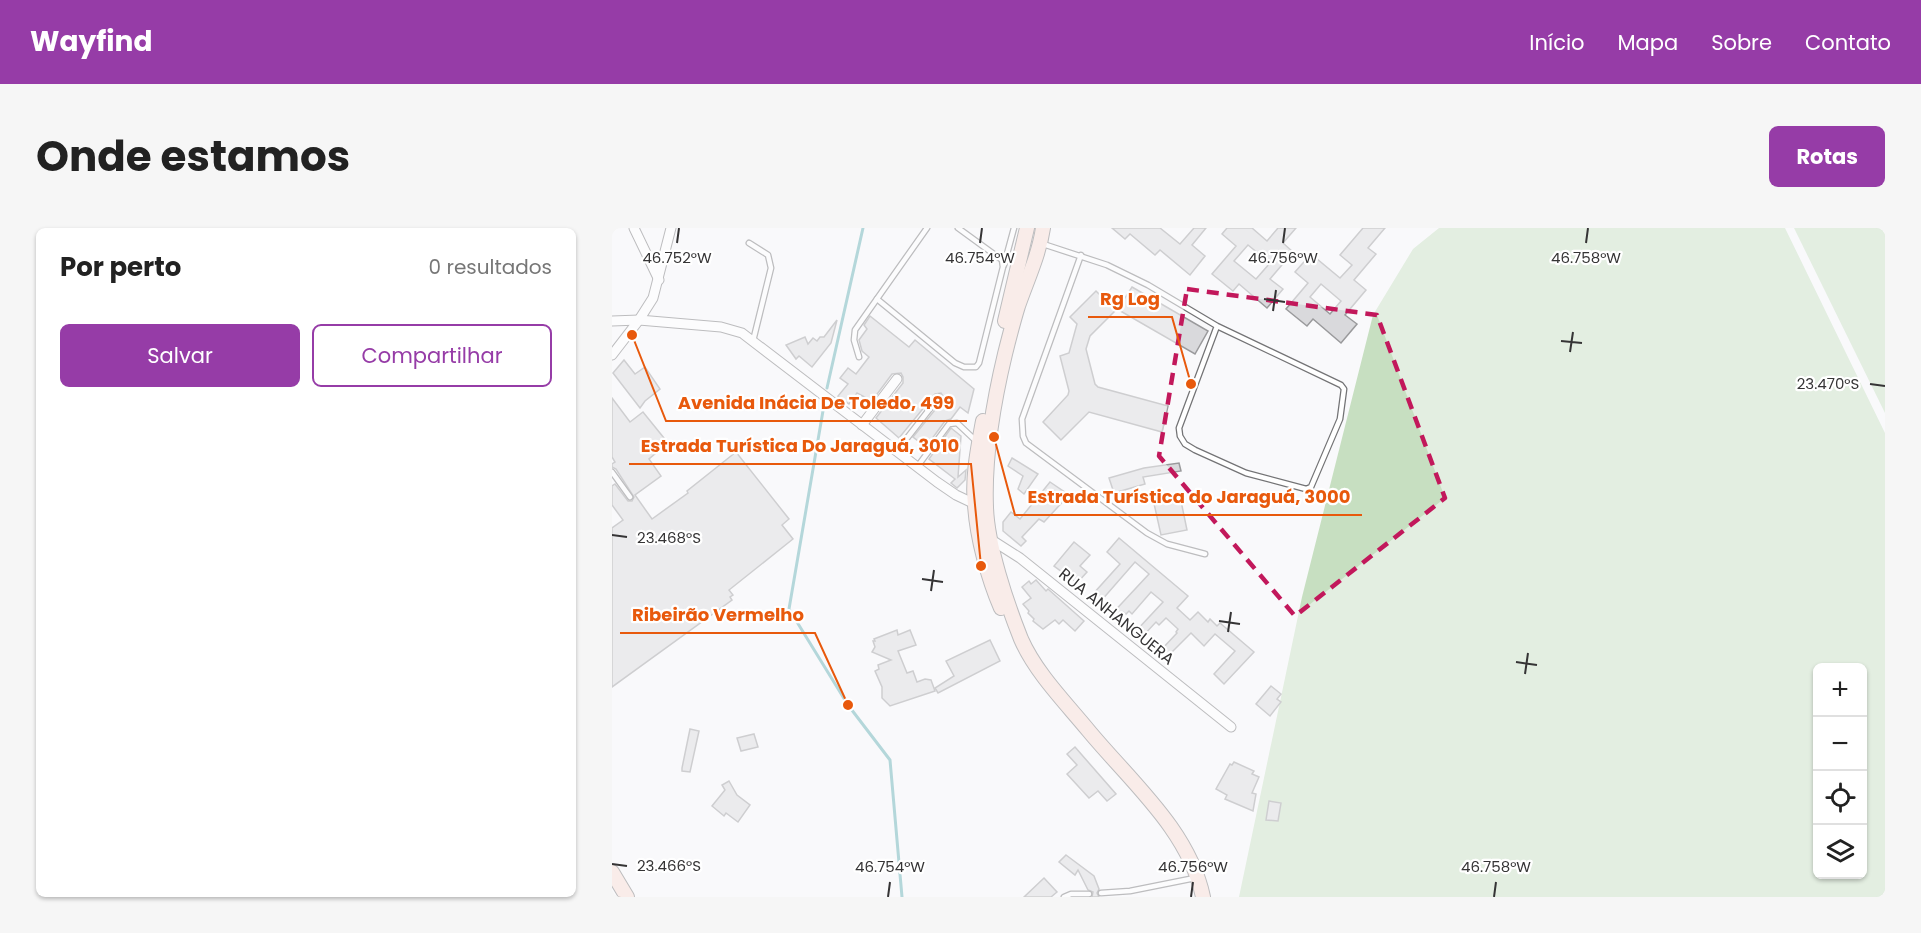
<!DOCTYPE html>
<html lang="pt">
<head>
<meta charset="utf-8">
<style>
  body { margin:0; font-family:Poppins,sans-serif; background:#f6f6f6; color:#222 }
  .controls { position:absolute; right:18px; bottom:18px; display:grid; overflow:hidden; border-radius:9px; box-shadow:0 2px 4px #0004 }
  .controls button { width:54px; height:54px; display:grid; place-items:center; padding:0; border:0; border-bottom:2px solid #e0e0e0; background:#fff; color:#222; font:30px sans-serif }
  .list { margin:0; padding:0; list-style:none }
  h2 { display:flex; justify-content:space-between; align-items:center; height:78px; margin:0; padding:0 24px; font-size:26px }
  h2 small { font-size:20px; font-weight:400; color:#767676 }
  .actions { display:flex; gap:12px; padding:18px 24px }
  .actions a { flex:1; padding:14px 0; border:2px solid #963ca7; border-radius:9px; text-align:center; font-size:21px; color:#963ca7 }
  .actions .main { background:#963ca7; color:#fff }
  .icon { flex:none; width:33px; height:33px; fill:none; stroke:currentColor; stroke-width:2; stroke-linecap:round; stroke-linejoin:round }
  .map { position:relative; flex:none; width:1273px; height:669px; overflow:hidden; border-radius:9px }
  header { display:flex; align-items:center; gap:36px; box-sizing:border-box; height:84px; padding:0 30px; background:#963ca7; color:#fff }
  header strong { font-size:28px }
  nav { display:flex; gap:33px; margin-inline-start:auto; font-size:21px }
  .intro { display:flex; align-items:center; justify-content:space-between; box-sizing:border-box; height:144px; padding:0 36px }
  h1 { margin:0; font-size:42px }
  .button { padding:15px 27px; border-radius:9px; background:#963ca7; color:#fff; font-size:21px; font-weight:700 }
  main { display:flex; gap:36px; padding:0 36px }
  aside { flex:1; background:#fff; border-radius:9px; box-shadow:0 2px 4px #0004 }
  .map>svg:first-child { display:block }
</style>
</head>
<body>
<header>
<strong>Wayfind</strong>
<nav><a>Início</a><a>Mapa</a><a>Sobre</a><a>Contato</a></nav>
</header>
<div class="intro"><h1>Onde estamos</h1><a class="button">Rotas</a></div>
<main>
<aside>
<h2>Por perto<small>0 resultados</small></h2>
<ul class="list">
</ul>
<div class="actions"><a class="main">Salvar</a><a>Compartilhar</a></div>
</aside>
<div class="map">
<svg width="1273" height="669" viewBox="0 0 1273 669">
  <rect width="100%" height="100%" fill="#f9f9fb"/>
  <g fill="#c7dfc1" fill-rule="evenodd">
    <path d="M827,0H1173L1273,205V669H627L690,369L761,87L801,21ZM1206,440H1250V646H1206Z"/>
    <path d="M1182,0H1273V185Z"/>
  </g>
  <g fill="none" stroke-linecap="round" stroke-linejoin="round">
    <g stroke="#61adb2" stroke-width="3">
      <path d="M215,160L251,0"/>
      <path d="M212,177L177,381L236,477L278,532L290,669"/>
    </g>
  </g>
  <g fill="#d9d9dc" stroke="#9a9a9c" stroke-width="1.5" fill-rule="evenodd">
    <path d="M500,0H548L568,16L582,0H594L580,17L593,28L578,47L548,22L543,27L518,6L513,11Z"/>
    <path d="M615,0H640L655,13L666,0H684L671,15L681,24L658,51L671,61L655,80L627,56L621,63L600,46L624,18L610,6ZM636,17L658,35L644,51L622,33Z"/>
    <path d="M751,0H773L756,20L764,26L742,52L754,62L733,87L745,96L729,115L701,91L695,98L674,81L696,55L683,44L699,26L728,50L740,37L728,27ZM709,56L729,73L718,86L698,69Z"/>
    <path d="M520,59L596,103L583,126L505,81L478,108L474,121L483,156L486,159L556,178L550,204L477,184L449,212L431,194L456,167L457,163L448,128L457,125L465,96L458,89L484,63L492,71L513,70Z"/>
    <path d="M258,88L297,119L303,112L362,161L356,185L348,179L339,191L333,193L314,219L301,209L331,172V168L329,165L323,166L287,210L264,190L291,155V149L289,145L280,146L260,173L245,165L237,176L226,168L236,156L228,150L236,140L244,146L257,129L250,123L247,112L255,101L252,97Z"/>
    <path d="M225,92L219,115L200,139L187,128L184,131L174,117L193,109L196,116L201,110L205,113L208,109H212Z"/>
    <path d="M12,132L23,146L33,139L48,161L33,173L28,180L1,145Z"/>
    <path d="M0,170L18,194L31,184L56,215L37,231L49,248L23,267L40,291L76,265L75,263L124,224L177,291L170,297L181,311L117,362L121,367L118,369L120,372L0,459V300L11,292L0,277V258L3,256L16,273H20L22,269L4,241L0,239V236L3,234L0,229Z"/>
    <path d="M339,200L349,208L346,249L354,242L353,252L345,260L339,255L343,251L317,231Z"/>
    <path d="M400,230L426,246L412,266L406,261L411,248L396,238Z"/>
    <path d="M567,235L569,243L531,249L533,256L502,265L497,250L532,240Z"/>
    <path d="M438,254L457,267L432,294L427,291L410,309L414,313L409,318L391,303V294L399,284L408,291Z"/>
    <path d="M564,266L566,274L569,273L575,302L549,307L541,271Z"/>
    <path d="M507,310L576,368L565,380L578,392L586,384L596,394L598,391L605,398L608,395L642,424L612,456L602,446L623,423L603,406L592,418L579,405L557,427L550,421L565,405L564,404L566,401L554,390L547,397L544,394L530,409L524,403L551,374L539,364L520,386L517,383L514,386L511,384L507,394L497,389L537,346L523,334L489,373L481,366L508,336L495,324Z"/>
    <path d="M462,314L478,327L468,338L475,344L465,355L442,338Z"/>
    <path d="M424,352L434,363L436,361L472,393L463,403L451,392L447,396L443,392L431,401L421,393L422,391L416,385L417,383L411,376L419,370L410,359L417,353L419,356Z"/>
    <path d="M285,402L286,407L298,402L304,417L286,423L295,445L301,443L305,454L313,451L319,452L323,463L278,478L270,470V459L263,443L267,441L266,437L279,432L260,424L263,419L261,413H263L262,411Z"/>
    <path d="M378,412L388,433L326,465L323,460L342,448L334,433Z"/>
    <path d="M659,458L669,466L665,471L669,474L658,488L644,476Z"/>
    <path d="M78,501L87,503L78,544L70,543V540Z"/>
    <path d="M142,506L146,519L129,523L125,510Z"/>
    <path d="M463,519L504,566L495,573L486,563L477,570L455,546L465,537L455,526Z"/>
    <path d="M622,534L642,543L640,546L647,549L640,565L644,566L641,583L613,571L615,567L604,561L618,536L620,537Z"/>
    <path d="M117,553L125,567L138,577L126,594L114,585L112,588L100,578L113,562L110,557Z"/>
    <path d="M657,573L669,575L666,593L654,592Z"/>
    <path d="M454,627L482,648L487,661L485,665L487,669H480L481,664L476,662L466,642L463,647L447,634Z"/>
    <path d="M432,650L445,664L439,669H412Z"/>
  </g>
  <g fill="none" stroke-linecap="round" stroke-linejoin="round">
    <g stroke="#737375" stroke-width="7">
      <g id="lane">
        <path d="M137,15L156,27L159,40L141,113"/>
        <path d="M431,16L495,37L536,57L605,98L729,157L732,161L728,191L699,259L694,261L634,245L583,222L573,216L568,208L567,200L605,98"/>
        <path d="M469,27L410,191L411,208L414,215L535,305L555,316L593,326"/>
        <path d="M392,37L402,0"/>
        <path d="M265,71L343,135L352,139H364L367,135L391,39L390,32L346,0"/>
        <path d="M247,129L242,112L243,102L315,0"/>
        <path d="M285,223L327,169"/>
        <path d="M305,239L337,196L345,195L363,212"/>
        <path d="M0,244L18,269"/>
        <path d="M489,665L518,663L583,650"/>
        <path d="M452,669L459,666H477"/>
      </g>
    </g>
    <g stroke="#737375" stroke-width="11">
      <g id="street">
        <path d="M22,0L47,52"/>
        <path d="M0,93L27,92L109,99L130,105L325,254L344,267L365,277"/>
        <path d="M0,127L27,92L41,70L59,0"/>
        <path d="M250,197L285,151"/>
        <path d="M375,309L408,330L619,499"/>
      </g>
    </g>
    <g stroke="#737375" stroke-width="16">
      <g id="secondary">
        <path d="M431,0C427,27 415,52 406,78C401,94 397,110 393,126C381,176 372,228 374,279C375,317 395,376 409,411C424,445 453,474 476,502C518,553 577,602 591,669"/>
        <path d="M393,93L415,0"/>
        <path d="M371,193C366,220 360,249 363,277C365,309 376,350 389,380"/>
        <path d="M0,644L15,669"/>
      </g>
    </g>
    <use href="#lane" stroke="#fff" stroke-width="4.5"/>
    <use href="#street" stroke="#fff" stroke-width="9"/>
    <use href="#secondary" stroke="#f8dcd2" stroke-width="14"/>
  </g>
  <path d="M0 0H1273V669H0ZM575,61L765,87L833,270L683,388L547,228Z" fill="#f9f9fb" fill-opacity=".55" fill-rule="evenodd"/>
  <path fill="none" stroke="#c2185b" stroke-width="4.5" stroke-dasharray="12 8" stroke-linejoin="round" d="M575,61L765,87L833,270L683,388L547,228Z"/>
  <path fill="none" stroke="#353435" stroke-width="2" d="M65,15L67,0M368,15L370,0M671,15L673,0M974,15L976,0M652,71L673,74M661,83L664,62M949,113L970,115M958,124L961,104M1258,156L1273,158M0,307L15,309M310,351L331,354M319,363L322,342M607,393L628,396M616,404L619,384M904,434L925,437M913,446L916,425M0,636L15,638M276,669L278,654M579,669L581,654M882,669L884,654"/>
  <g text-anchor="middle" stroke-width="4.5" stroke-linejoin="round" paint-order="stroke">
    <g font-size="16" fill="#353435" stroke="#fff">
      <text transform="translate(505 388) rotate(39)" y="6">RUA ANHANGUERA</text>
    </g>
  </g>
  <g font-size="15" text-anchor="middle" fill="#353435" stroke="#fff" stroke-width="4.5" stroke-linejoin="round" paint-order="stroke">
    <text x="65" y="35">46.752°W</text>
    <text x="368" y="35">46.754°W</text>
    <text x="671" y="35">46.756°W</text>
    <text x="974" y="35">46.758°W</text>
    <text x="1216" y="161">23.470°S</text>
    <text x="57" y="315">23.468°S</text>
    <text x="57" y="643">23.466°S</text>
    <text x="278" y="644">46.754°W</text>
    <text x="581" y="644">46.756°W</text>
    <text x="884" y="644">46.758°W</text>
  </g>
  <path fill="none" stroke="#e8590c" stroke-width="2" d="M579 156L560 89H476M20 107L54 193H355M369 338L359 236H17M382 209L403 287H750M236 477L203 405H8"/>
  <g fill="#e8590c" stroke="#fff" stroke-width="2">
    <circle cx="579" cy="156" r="6"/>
    <circle cx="20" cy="107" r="6"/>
    <circle cx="369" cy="338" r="6"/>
    <circle cx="382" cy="209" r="6"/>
    <circle cx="236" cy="477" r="6"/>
  </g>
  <g font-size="18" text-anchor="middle" font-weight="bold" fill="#e8590c" stroke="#fff" stroke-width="4.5" stroke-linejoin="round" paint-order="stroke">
    <text x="518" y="77">Rg Log</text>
    <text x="204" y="181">Avenida Inácia De Toledo, 499</text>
    <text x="188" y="224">Estrada Turística Do Jaraguá, 3010</text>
    <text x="577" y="275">Estrada Turística do Jaraguá, 3000</text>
    <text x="106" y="393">Ribeirão Vermelho</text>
  </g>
</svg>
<div class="controls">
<button>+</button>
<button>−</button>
<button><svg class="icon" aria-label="locate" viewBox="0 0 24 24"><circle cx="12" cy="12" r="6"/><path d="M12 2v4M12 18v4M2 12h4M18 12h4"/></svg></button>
<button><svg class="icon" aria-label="layers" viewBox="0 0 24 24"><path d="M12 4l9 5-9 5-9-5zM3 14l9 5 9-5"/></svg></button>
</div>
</div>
</main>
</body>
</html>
